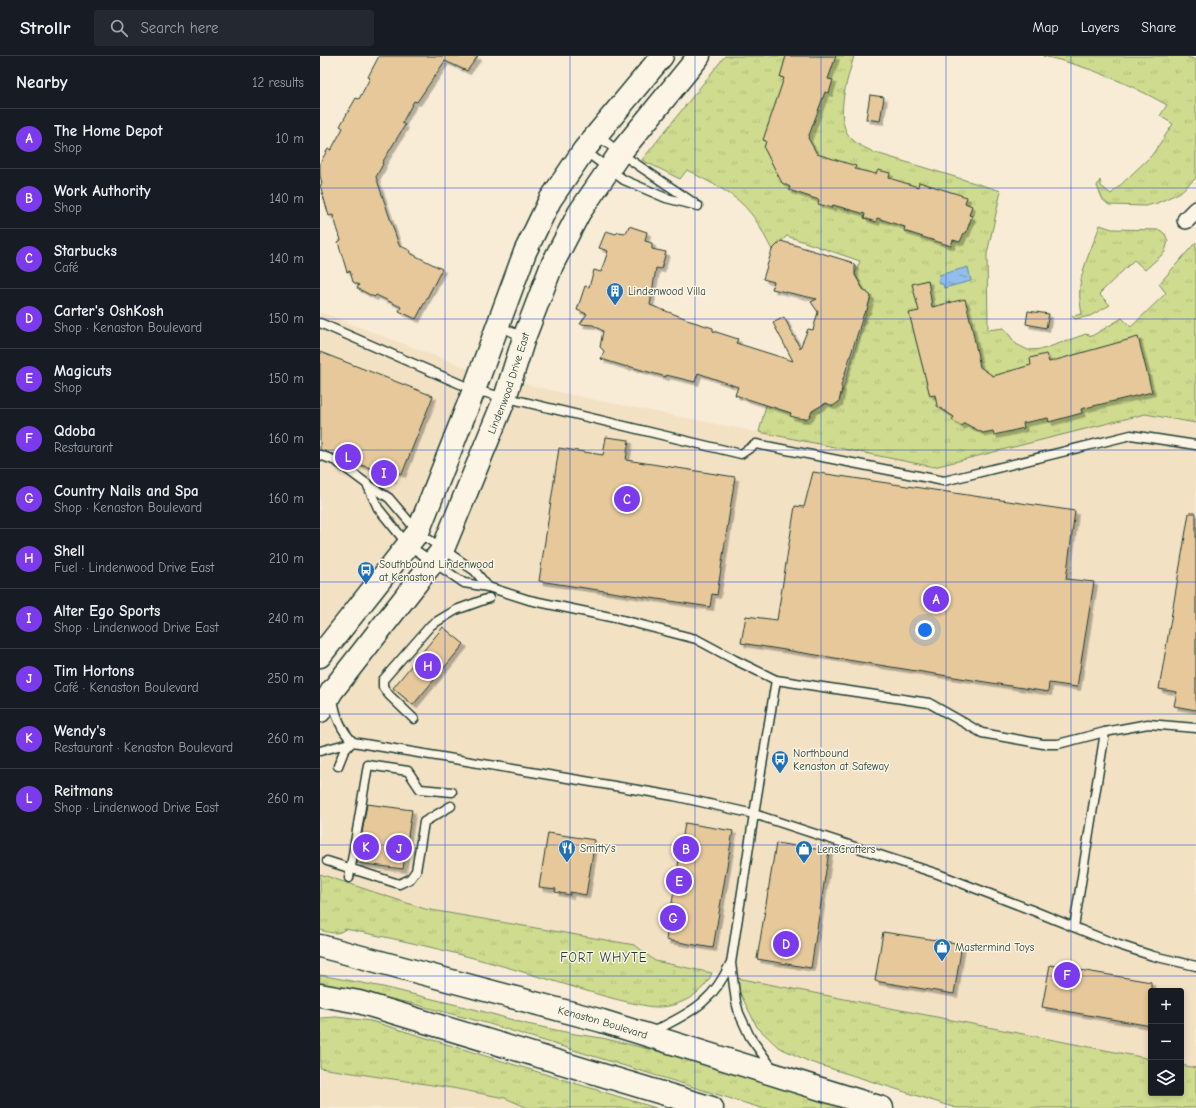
<!DOCTYPE html>
<html lang="en">
<head>
<meta charset="utf-8">
<style>
  body { margin:0; font-family:"Comic Neue",sans-serif; background:#242831; color:#f1f3f6 }
  .controls { position:absolute; right:12px; bottom:12px; display:grid; overflow:hidden; border-radius:4px; box-shadow:0 2px 6px #0003 }
  .controls button { width:36px; height:36px; display:grid; place-items:center; padding:0; border:0; border-bottom:1px solid #363941; background:#171b24; color:#f1f3f6; font:20px sans-serif }
  .you { position:absolute; left:605px; top:574px; width:14px; height:14px; margin:-10px; border:3px solid #fff; border-radius:50%; background:#1a73e8; box-shadow:0 0 0 6px #1a73e833 }
  .badge { display:grid; place-items:center; width:26px; height:26px; border-radius:50%; background:#7c3aed; color:#fff; font-size:13px; font-weight:700 }
  .pin { position:absolute; translate:-50% -50%; border:2px solid #fff; box-shadow:0 1px 4px #0006 }
  .list { margin:0; padding:0; list-style:none }
  h2 { display:flex; justify-content:space-between; align-items:center; height:52px; margin:0; padding:0 16px; font-size:17px }
  h2 small { font-size:13px; font-weight:400; color:#9ea1a6 }
  .list li { display:grid; grid-template-columns:26px 1fr auto; gap:12px; align-items:center; box-sizing:border-box; height:60px; padding:0 16px; border-top:1px solid #363941 }
  .list b { display:block; font-size:15px; white-space:nowrap }
  .list p { margin:0; font-size:13px; white-space:nowrap; color:#9ea1a6 }
  .list em { font-size:13px; font-style:normal; color:#9ea1a6 }
  .icon { flex:none; width:22px; height:22px; fill:none; stroke:currentColor; stroke-width:2; stroke-linecap:round; stroke-linejoin:round }
  .map { position:relative; flex:none; width:876px; height:1052px; overflow:hidden }
  header { display:flex; align-items:center; gap:24px; box-sizing:border-box; height:56px; padding:0 20px; background:#171b24; border-bottom:1px solid #363941 }
  header strong { font-size:19px }
  nav { display:flex; gap:22px; margin-inline-start:auto; font-size:14px }
  .search { width:280px; height:36px; background:#242831; display:flex; align-items:center; gap:10px; box-sizing:border-box; padding:0 14px; border-radius:4px; color:#9ea1a6; font-size:15px }
  main { display:flex }
  aside { flex:1; background:#171b24 }
  .map>svg:first-child { display:block }
</style>
</head>
<body>
<header>
<strong>Strollr</strong>
<div class="search"><svg class="icon" aria-label="search" viewBox="0 0 24 24"><circle cx="10" cy="10" r="6"/><path d="M15 15l6 6"/></svg>Search here</div>
<nav><a>Map</a><a>Layers</a><a>Share</a></nav>
</header>
<main>
<aside>
<h2>Nearby<small>12 results</small></h2>
<ul class="list">
<li><span class="badge">A</span><div><b>The Home Depot</b><p>Shop</p></div><em>10 m</em></li>
<li><span class="badge">B</span><div><b>Work Authority</b><p>Shop</p></div><em>140 m</em></li>
<li><span class="badge">C</span><div><b>Starbucks</b><p>Café</p></div><em>140 m</em></li>
<li><span class="badge">D</span><div><b>Carter's OshKosh</b><p>Shop · Kenaston Boulevard</p></div><em>150 m</em></li>
<li><span class="badge">E</span><div><b>Magicuts</b><p>Shop</p></div><em>150 m</em></li>
<li><span class="badge">F</span><div><b>Qdoba</b><p>Restaurant</p></div><em>160 m</em></li>
<li><span class="badge">G</span><div><b>Country Nails and Spa</b><p>Shop · Kenaston Boulevard</p></div><em>160 m</em></li>
<li><span class="badge">H</span><div><b>Shell</b><p>Fuel · Lindenwood Drive East</p></div><em>210 m</em></li>
<li><span class="badge">I</span><div><b>Alter Ego Sports</b><p>Shop · Lindenwood Drive East</p></div><em>240 m</em></li>
<li><span class="badge">J</span><div><b>Tim Hortons</b><p>Café · Kenaston Boulevard</p></div><em>250 m</em></li>
<li><span class="badge">K</span><div><b>Wendy's</b><p>Restaurant · Kenaston Boulevard</p></div><em>260 m</em></li>
<li><span class="badge">L</span><div><b>Reitmans</b><p>Shop · Lindenwood Drive East</p></div><em>260 m</em></li>
</ul>
</aside>
<div class="map">
<svg width="876" height="1052" viewBox="0 0 876 1052">
  <defs>
    <pattern id="grass-tufts" width="24" height="20" patternUnits="userSpaceOnUse"><rect width="24" height="20" fill="#cfdb8e"/><path d="M3 7l-1-3M5 7V3M7 7l1-3M15 17l-1-3M17 17v-4M19 17l1-3" fill="none" stroke="#b1bd7b"/></pattern>
    <pattern id="water-ripples" width="26" height="14" patternUnits="userSpaceOnUse"><rect width="26" height="14" fill="#91beeb"/><path d="M2 4q2-2 4 0t4 0M15 11q2-2 4 0t4 0" fill="none" stroke="#769cbf"/></pattern>
    <filter id="shadow"><feDropShadow dx="3.5" dy="3.5" stdDeviation="0" flood-color="#0004"/></filter>
  </defs>
  <rect width="100%" height="100%" fill="#f8ecd6"/>
  <filter id="ink" filterUnits="userSpaceOnUse"><feTurbulence type="fractalNoise" baseFrequency=".025" numOctaves="2"/><feDisplacementMap in="SourceGraphic" scale="8" xChannelSelector="R" yChannelSelector="G"/><feConvolveMatrix kernelMatrix="1 2 1 2 8 2 1 2 1" color-interpolation-filters="sRGB"/></filter>
  <g filter="url(#ink)">
    <g fill="#f3e1c4">
      <path d="M0,256L160,317L98,476L0,600Z"/>
      <path d="M191,322L212,330L276,344L614,411L825,358L876,367V1012L861,1009V935H831V1003L412,921L411,908L405,919L335,905L315,889L105,853L0,818V655L123,493Z"/>
      <path d="M0,1012L132,1032L185,1042L208,1052H0Z"/>
    </g>
    <g fill="url(#grass-tufts)" stroke="#778c61">
      <path d="M405,0H534C528,23 511,67 534,85C539,90 547,92 553,96L681,135L667,198L668,274L684,272L696,288L708,294L723,293L766,278L772,280L802,262L811,271L846,237L839,228L876,186V367L825,358L614,411L439,376L446,349L471,357L486,363C495,351 503,347 519,346L551,240L543,233L535,218L540,205L467,180L452,194C446,183 440,169 432,159C416,137 390,127 367,114L360,123L322,104Z"/>
      <path d="M723,0H865L876,4V122L859,137L837,147L826,150L789,149L783,144L777,130L780,124L781,130L791,138L832,99L853,68L840,60L847,49C808,27 768,10 723,0Z"/>
      <path d="M780,169L792,173L840,174L845,178L848,185L845,196L825,214L814,204L779,238L790,249L770,260L755,263L752,260L762,258C760,248 759,239 760,229C763,209 773,189 780,169Z"/>
      <path d="M0,818L105,853L315,889L335,905L392,917C384,938 358,952 336,951C328,951 320,948 312,947C279,940 246,928 213,919C151,900 88,885 25,873C18,880 8,876 0,874Z"/>
      <path d="M0,919L63,931L158,954L207,968L255,978L282,982L358,1000L526,1052H441L166,967L90,947L0,929Z"/>
      <path d="M412,921L831,1003V1037H861V1009L876,1012V1052H636L490,1006L458,991L437,971Z"/>
      <path d="M16,961L51,965L336,1052H208L185,1042L132,1032L0,1012V962Z"/>
    </g>
    <path fill="url(#water-ripples)" stroke="#638aa2" d="M648,211L651,225L624,232L623,228H620L618,223H620L619,219Z"/>
    <g fill="#e7c89a" stroke="#1f3d34" filter="url(#shadow)">
      <path d="M59,0H158L147,15L125,5L97,46L94,45L82,67L85,69L62,107L63,108L56,121L79,189L91,195L90,197L122,213L96,263L79,255L81,251L56,239L54,241L37,232L39,229L33,226L30,215L27,216L18,186L21,184L13,159L9,160L0,129L2,128L0,119V107L8,93L11,94L23,72L20,70L36,42L39,43L50,22L48,21Z"/>
      <path d="M466,0H516L508,23L513,24L509,37L505,36L488,82L497,98L536,110L535,113L556,118L558,114L570,117L569,122L598,131L599,126L647,141L645,147L652,150L649,159L652,160L646,177H644L640,186L633,184L631,190L584,175L585,171L557,162L556,166L544,162L545,158L513,149L512,152L498,148L499,144L469,134L470,131L462,127L444,92L446,85L443,84L464,22L460,21Z"/>
      <path d="M550,39L564,41L560,65L546,63Z"/>
      <path d="M309,170L327,176L325,185L332,187V193L346,196L341,213L336,212L330,249L367,263V264L393,272V275L418,283L416,287L473,305L453,267L464,261L480,292L488,273L493,274L498,256L491,246L497,243L452,233L454,226L443,223L452,194L461,185L531,206L535,210V219L543,233L551,240L547,254L544,257L521,330L522,332L519,346L513,350L506,347L492,355L490,360L486,363L478,362L470,360L471,357L415,339L418,331L378,317L375,326L346,319V321L308,310L307,311L281,303L284,295L280,291L283,275L273,269L260,268L267,258L257,254L265,230L269,231L274,214L281,216L288,195L279,192L286,175L296,178L298,176L306,177Z"/>
      <path d="M608,224L612,251L645,243L652,271L660,311L673,320L711,309L710,302L726,298L729,306L818,281L832,336L761,353L762,357L729,366L728,362L703,367L704,372L674,379L673,375L663,377L644,367L642,370L632,364L634,361L617,350L615,339L610,340L589,257L599,255L592,228Z"/>
      <path d="M708,255L729,258L726,272L706,268Z"/>
      <path d="M0,296L113,340L82,418L74,415L72,424L53,416L54,413L24,404L18,400L0,394Z"/>
      <path d="M286,381L309,384L306,404L415,421L397,539L392,538L390,551L219,525L239,392L283,399Z"/>
      <path d="M493,416L755,455L746,523L774,526L757,631L729,627L728,636L421,587L426,560L457,564L475,450L484,451Z"/>
      <path d="M869,457H876V654L854,650L857,636L839,633Z"/>
      <path d="M123,571L144,588L93,649L73,632Z"/>
      <path d="M47,748L92,754L83,813L37,807Z"/>
      <path d="M365,767L413,775L393,892L346,884Z"/>
      <path d="M228,777L275,784L266,839L250,836V839L235,836L236,833L219,831Z"/>
      <path d="M456,787L509,795L491,912L437,903Z"/>
      <path d="M563,876L642,888L634,938L555,925Z"/>
      <path d="M730,909L831,926V970L722,951Z"/>
    </g>
    <g fill="none" stroke-linecap="round" stroke-linejoin="round">
      <g stroke="#1f3d34" stroke-width="11">
        <g id="lane">
          <path d="M277,79L300,97L374,147"/>
          <path d="M265,95L304,124L346,142L378,150"/>
          <path d="M0,267L154,334L421,398L436,388L624,425L811,379L876,389"/>
          <path d="M178,269L204,282"/>
          <path d="M0,399L16,405L47,428L69,442L98,476L155,515L168,531"/>
          <path d="M47,428L58,452L88,489L144,527L168,531L209,544L295,562L376,583L415,604L456,624L609,647L662,677L723,688H738L785,676L828,668L876,672"/>
          <path d="M13,642C15,659 21,674 33,686"/>
          <path d="M94,663L69,639L63,631V624L111,569L136,554L169,542"/>
          <path d="M0,695L33,686L354,740L434,758L618,818L714,855L793,887L833,900L876,910"/>
          <path d="M18,710L24,695L32,686"/>
          <path d="M7,805L79,828L90,823L96,815L104,766L131,750"/>
          <path d="M29,822L48,709L88,715L100,733L132,736"/>
          <path d="M754,871L785,676"/>
          <path d="M331,977C348,967 369,959 384,945C396,935 404,921 410,908"/>
          <path d="M453,1013L430,981L419,957L416,946L411,907L434,758L456,624"/>
        </g>
      </g>
      <g stroke="#1f3d34" stroke-width="20">
        <path id="street" d="M866,164L876,154"/>
      </g>
      <g stroke="#1f3d34" stroke-width="25">
        <g id="secondary">
          <path d="M0,600L98,476L154,334L205,196L230,144L264,94L342,0"/>
          <path id="s1" d="M0,655L12,635L123,493L185,342L204,282L232,209L259,157L300,97L379,0"/>
        </g>
      </g>
      <g stroke="#1f3d34" stroke-width="25">
        <g id="primary">
          <path id="s2" d="M0,890L282,965L562,1052"/>
          <path d="M0,939L39,946L392,1052"/>
        </g>
      </g>
      <use href="#lane" stroke="#fcf5e5" stroke-width="8"/>
      <use href="#street" stroke="#fcf5e5" stroke-width="17"/>
      <use href="#secondary" stroke="#fcf5e5" stroke-width="22"/>
      <use href="#primary" stroke="#fcf5e5" stroke-width="22"/>
    </g>
  </g>
  <path fill="none" stroke="#1d4ed8" stroke-width="1" stroke-opacity="0.55" d="M125,0V1052M250,0V1052M375,0V1052M501,0V1052M626,0V1052M751,0V1052M0,132H876M0,263H876M0,394H876M0,526H876M0,658H876M0,789H876M0,920H876"/>
  <defs>
    <g id="building-pin" transform="scale(0.9)"><path d="M0 17L-7.5 6A9.5 9.5 0 1 1 7.5 6Z" fill="#1f6fb2" stroke="#fcf5e5"/><path d="M-4-6H4V6H1V3H-1V6H-4ZM-2.5-4.3h1.7v1.8h-1.7ZM.8-4.3h1.7v1.8H.8ZM-2.5-1h1.7V.8h-1.7ZM.8-1h1.7V.8H.8Z" fill="#fff"/></g>
    <g id="bus-pin" transform="scale(0.9)"><path d="M0 17L-7.5 6A9.5 9.5 0 1 1 7.5 6Z" fill="#1f6fb2" stroke="#fcf5e5"/><path d="M-5-6H5V4H4V6H2V4H-2V6H-4V4H-5ZM-3.5-4V0h7V-4ZM-3.5 1.2v1.5H-2V1.2ZM2 1.2v1.5H3.5V1.2Z" fill="#fff"/></g>
    <g id="restaurant-pin" transform="scale(0.9)"><path d="M0 17L-7.5 6A9.5 9.5 0 1 1 7.5 6Z" fill="#1f6fb2" stroke="#fcf5e5"/><path d="M-5-6h1v4h1v-4h1v4h1v-4h1v5L-1.5 .5V6h-2V.5L-5-1ZM5-6V6H3V1.5H1.5Q1.5-4 5-6Z" fill="#fff"/></g>
    <g id="shop-pin" transform="scale(0.9)"><path d="M0 17L-7.5 6A9.5 9.5 0 1 1 7.5 6Z" fill="#1f6fb2" stroke="#fcf5e5"/><path d="M-5-2.5h2.3a2.7 3.5 0 0 1 5.4 0H5L5.5 6h-11ZM-1.5-2.5h3a1.5 2.3 0 0 0-3 0Z" fill="#fff"/></g>
  </defs>
  <g fill-rule="evenodd">
    <use href="#building-pin" x="295" y="235"/>
    <use href="#bus-pin" x="46" y="514"/>
    <use href="#bus-pin" x="460" y="703"/>
    <use href="#restaurant-pin" x="247" y="792"/>
    <use href="#shop-pin" x="484" y="793"/>
    <use href="#shop-pin" x="622" y="891"/>
  </g>
  <g text-anchor="middle" stroke-width="3" stroke-linejoin="round" paint-order="stroke">
    <g font-size="11" fill="#1f3d34" stroke="#fcf5e5" text-anchor="start">
      <text x="308" y="239">Lindenwood Villa</text>
      <text x="59" y="512">Southbound Lindenwood<tspan x="59" dy="13">at Kenaston</tspan></text>
      <text x="473" y="701">Northbound<tspan x="473" dy="13">Kenaston at Safeway</tspan></text>
      <text x="260" y="796">Smitty's</text>
      <text x="497" y="797">LensCrafters</text>
      <text x="635" y="895">Mastermind Toys</text>
    </g>
    <g font-size="11" fill="#1f3d34" stroke="#fcf5e5">
      <text dy="4" stroke="none"><textPath href="#s1" startOffset="382">Lindenwood Drive East</textPath></text>
      <text dy="4" stroke="none"><textPath href="#s2" startOffset="293">Kenaston Boulevard</textPath></text>
    </g>
    <g font-size="13" letter-spacing="1" fill="#1f3d34" stroke="#fcf5e5">
      <text x="284" y="906">FORT WHYTE</text>
    </g>
  </g>
</svg>
<div class="controls">
<button>+</button>
<button>−</button>
<button><svg class="icon" aria-label="layers" viewBox="0 0 24 24"><path d="M12 4l9 5-9 5-9-5zM3 14l9 5 9-5"/></svg></button>
</div>
<div class="you"></div>
<div class="pin badge" style="left:616px;top:543px">A</div>
<div class="pin badge" style="left:366px;top:793px">B</div>
<div class="pin badge" style="left:307px;top:443px">C</div>
<div class="pin badge" style="left:466px;top:888px">D</div>
<div class="pin badge" style="left:359px;top:825px">E</div>
<div class="pin badge" style="left:747px;top:919px">F</div>
<div class="pin badge" style="left:353px;top:862px">G</div>
<div class="pin badge" style="left:108px;top:610px">H</div>
<div class="pin badge" style="left:64px;top:417px">I</div>
<div class="pin badge" style="left:79px;top:792px">J</div>
<div class="pin badge" style="left:46px;top:791px">K</div>
<div class="pin badge" style="left:28px;top:401px">L</div>
</div>
</main>
</body>
</html>
